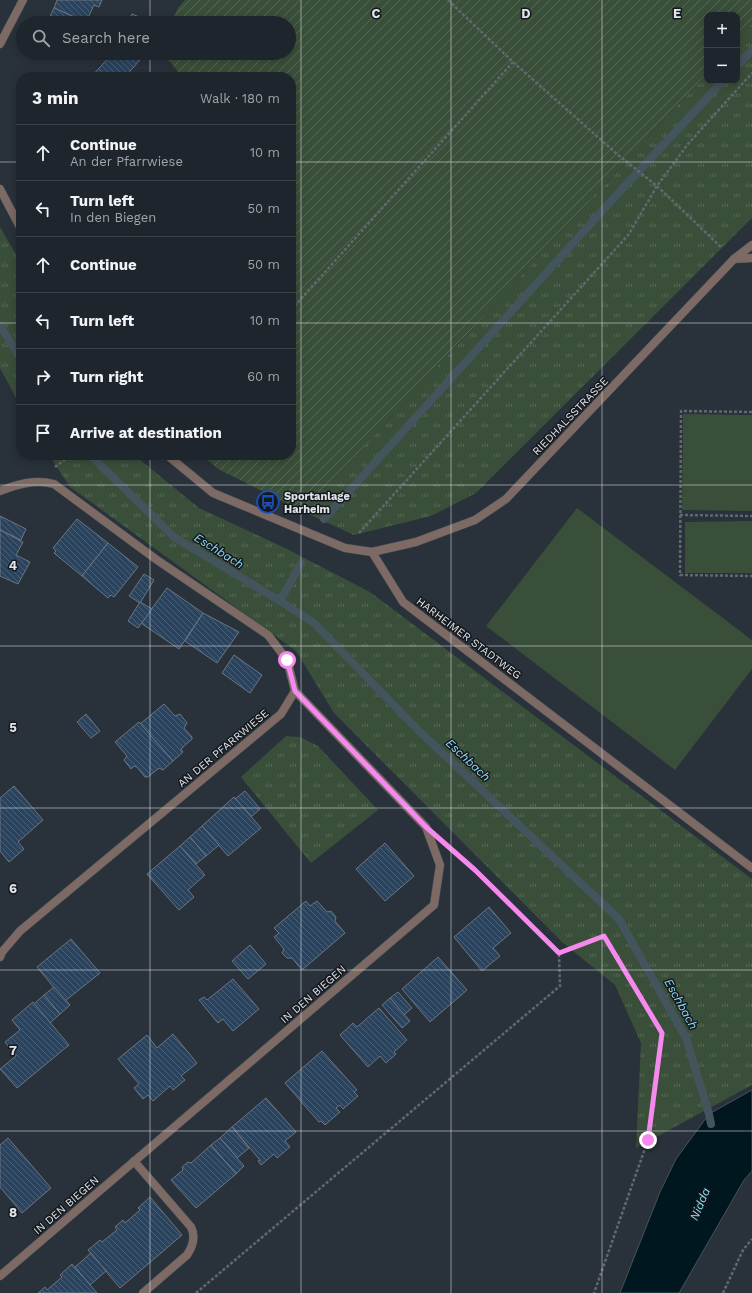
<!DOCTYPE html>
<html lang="en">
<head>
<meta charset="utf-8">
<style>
  body { margin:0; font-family:"Work Sans",sans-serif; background:#272d34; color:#f1f3f6 }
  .controls { position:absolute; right:12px; top:12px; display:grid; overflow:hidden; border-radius:8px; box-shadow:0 2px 10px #0003 }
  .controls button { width:36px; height:36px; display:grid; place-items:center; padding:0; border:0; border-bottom:1px solid #3c4248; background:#1f252c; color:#f1f3f6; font:20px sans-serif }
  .stop { position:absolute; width:12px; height:12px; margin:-9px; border:3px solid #f589ee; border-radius:50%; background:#fff }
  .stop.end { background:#f589ee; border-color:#fff; box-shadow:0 1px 4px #0008 }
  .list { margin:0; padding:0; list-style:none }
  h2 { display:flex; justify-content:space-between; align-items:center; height:52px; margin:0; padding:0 16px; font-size:17px }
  h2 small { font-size:13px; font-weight:400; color:#a1a5a9 }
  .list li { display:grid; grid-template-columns:26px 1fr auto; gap:12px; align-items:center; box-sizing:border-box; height:56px; padding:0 16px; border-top:1px solid #3c4248 }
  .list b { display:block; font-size:15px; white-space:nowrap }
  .list p { margin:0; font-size:13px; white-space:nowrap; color:#a1a5a9 }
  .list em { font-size:13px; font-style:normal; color:#a1a5a9 }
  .icon { flex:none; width:22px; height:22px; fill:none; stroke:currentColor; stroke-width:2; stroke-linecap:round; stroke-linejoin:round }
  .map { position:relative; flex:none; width:752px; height:1293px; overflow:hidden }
  .search { position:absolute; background:#1f252c; box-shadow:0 2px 10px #0003; left:16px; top:16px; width:280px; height:44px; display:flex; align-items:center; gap:10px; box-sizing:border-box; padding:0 14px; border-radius:22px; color:#a1a5a9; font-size:15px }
  .panel { position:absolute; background:#1f252c; box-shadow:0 2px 10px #0003; left:16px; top:72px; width:280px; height:388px; border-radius:16px }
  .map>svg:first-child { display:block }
</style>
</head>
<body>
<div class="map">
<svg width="752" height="1293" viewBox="0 0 752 1293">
  <defs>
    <pattern id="grass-tufts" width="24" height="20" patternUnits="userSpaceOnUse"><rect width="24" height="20" fill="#3a4f39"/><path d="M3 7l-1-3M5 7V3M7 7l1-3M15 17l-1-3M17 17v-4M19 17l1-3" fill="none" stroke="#566856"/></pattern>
    <pattern id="garden-furrows" width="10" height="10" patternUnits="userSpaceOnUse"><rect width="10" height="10" fill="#3a4f39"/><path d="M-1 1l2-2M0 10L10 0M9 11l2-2" fill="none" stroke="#566856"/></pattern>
    <pattern id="building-back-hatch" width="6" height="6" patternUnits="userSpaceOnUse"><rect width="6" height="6" fill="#2a445f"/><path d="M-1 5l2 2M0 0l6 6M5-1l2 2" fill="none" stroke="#485f76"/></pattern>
  </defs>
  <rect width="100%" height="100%" fill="#29313a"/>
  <g fill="url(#grass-tufts)">
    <path d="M752,24V218L476,493L431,516L354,535L304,512L707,73V81H737V41Z"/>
    <path d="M0,227L21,263V407L0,368Z"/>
    <path d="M49,455H134L199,508L285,548L370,592L752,879V1085L636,1148L641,1043L615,985L562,942L334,713L296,651L70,487Z"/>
    <path d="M286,736L300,737L318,746L378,810L311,863L241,777Z"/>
  </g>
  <path fill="url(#garden-furrows)" d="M185,0H752V24L737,41V15H707V73L304,512L218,469L202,455H291V77H182L163,53H289V23H171L178,8Z"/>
  <g fill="#3a4f39">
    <path d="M683,414L752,415V511L682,510Z"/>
    <path d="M577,508L752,640V669L675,770L486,626Z"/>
    <path d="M752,521V573H685V522Z"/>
  </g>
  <path fill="#01171f" stroke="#44545c" d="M752,1090V1171L744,1180L679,1293H620L660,1192L676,1159L709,1114Z"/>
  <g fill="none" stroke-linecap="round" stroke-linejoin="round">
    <g stroke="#44545c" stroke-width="8">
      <path d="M737,66L752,50"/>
      <path d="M0,326L21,358"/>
      <path d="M90,455L174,537L280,601L314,623L420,732L619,919L686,1038L709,1114L711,1124"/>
      <path d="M324,519L622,189L723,81"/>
      <path d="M280,601L301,563"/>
    </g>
  </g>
  <g fill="url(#building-back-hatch)" stroke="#6c7580">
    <path d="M57,0H102L99,7L94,5L86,22L54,8Z"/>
    <path d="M54,8L86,22V23H47Z"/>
    <path d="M132,14L154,23H128Z"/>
    <path d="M113,53H146L125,77H91Z"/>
    <path d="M0,516L26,529L21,540L0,530Z"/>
    <path d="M77,519L108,543L82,576L54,553L56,551L53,548Z"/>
    <path d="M0,530L23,542L16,555L30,562L18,584L0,576Z"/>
    <path d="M108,543L138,567L114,597L111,595L108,598L82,576Z"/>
    <path d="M144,574L154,580L140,603L129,596Z"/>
    <path d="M167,588L203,613L179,649L141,623Z"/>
    <path d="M140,602L152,609L138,628L128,621Z"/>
    <path d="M203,613L239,632L217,663L185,641Z"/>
    <path d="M234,655L262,675L250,693L222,673Z"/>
    <path d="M164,704L175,716L180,714L187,723L184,728L192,737V739L181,749L183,752L173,761L140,724Z"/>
    <path d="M86,714L100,731L91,738L77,722Z"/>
    <path d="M139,722L173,761L163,770L159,768L148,777H145L137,767L134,766L131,769L124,760L127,756L115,742Z"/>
    <path d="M14,786L43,820L18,842L24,849L9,862L0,851V798Z"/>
    <path d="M245,791L260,809L251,817L235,799Z"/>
    <path d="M234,797L261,828L228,856L202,826Z"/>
    <path d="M202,826L219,845L206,856L190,837Z"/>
    <path d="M190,837L206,856L196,864L180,846Z"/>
    <path d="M385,843L414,876L385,901L356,869Z"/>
    <path d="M180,846L205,875L188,890L194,897L179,910L147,874Z"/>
    <path d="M306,901L310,906L317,901L327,912L331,911L336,917L335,921L345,933L302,970L292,958H287L282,953L284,949L274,937L279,933L274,928Z"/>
    <path d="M489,907L511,933L493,948L500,956L482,971L454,937Z"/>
    <path d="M71,939L100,973L65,1001L37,967Z"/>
    <path d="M250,945L266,964L248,979L232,961Z"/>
    <path d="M438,957L467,990L430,1022L402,989Z"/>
    <path d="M233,979L259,1009L233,1031L223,1019L218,1023L199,1000L204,997L207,1000Z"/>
    <path d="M54,987L70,1005L60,1014L44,995Z"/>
    <path d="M398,992L412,1008L404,1015L390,998Z"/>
    <path d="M44,995L60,1014L50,1023L34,1004Z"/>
    <path d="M390,998L410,1021L402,1028L382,1005Z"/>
    <path d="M33,1002L69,1045L17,1088L0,1069L16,1056L5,1042L20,1030L12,1020Z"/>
    <path d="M379,1008L407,1040L394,1052L396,1054L386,1063L380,1056L368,1067L340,1035L353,1023L357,1027Z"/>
    <path d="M173,1034L197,1063L181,1076L185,1080L173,1090L170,1086L153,1101L148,1095L143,1099L134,1088L139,1084L118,1059L147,1035L157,1048Z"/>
    <path d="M322,1051L357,1090L354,1092L358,1096L343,1109L340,1105L336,1108L340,1112L325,1125L321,1121L319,1122L285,1083Z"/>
    <path d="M266,1098L296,1132L285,1141L290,1147L277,1158L274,1154L261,1165L258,1161L260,1160L232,1127Z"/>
    <path d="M232,1127L249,1148L237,1158L220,1138Z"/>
    <path d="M8,1138L51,1188L22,1213L0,1187V1145Z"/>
    <path d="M220,1138L244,1166L236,1174L211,1145Z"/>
    <path d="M211,1145L236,1174L196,1208L171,1180L183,1170L182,1167L188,1162L191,1163Z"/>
    <path d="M150,1197L182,1235L120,1288L88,1250L100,1240L102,1242L117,1230L115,1227L123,1220L125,1223L140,1210L138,1208Z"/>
    <path d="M91,1253L106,1271L90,1285L75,1267Z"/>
    <path d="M72,1264L97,1293H38L45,1287L47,1290L62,1277L60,1275Z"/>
  </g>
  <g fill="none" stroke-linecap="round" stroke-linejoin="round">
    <g stroke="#464e56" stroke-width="9">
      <g id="service">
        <path d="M734,259L752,258"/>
        <path d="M372,552L403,602L752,868"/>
        <path d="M134,1161L191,1227C196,1237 193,1246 187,1255L143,1293"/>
      </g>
    </g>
    <g stroke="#464e56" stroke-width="9">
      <g id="minor">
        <path d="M0,44L23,0"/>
        <path d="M0,189L21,229"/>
        <path d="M167,455L213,493L345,548L372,552L416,542L475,520L506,499L734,259L752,245"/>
        <path d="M0,491C18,484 35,479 54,484L157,560L268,635L287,660L295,691L281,714L20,931L2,952L0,957"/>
        <path d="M0,1276L434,905L440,865L426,827L295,691"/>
      </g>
    </g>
    <g stroke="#616870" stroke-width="2.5" stroke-dasharray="3 2" stroke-linecap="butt">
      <path d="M448,0L513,62L617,154L657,186L722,248"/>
      <path d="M18,302L21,300"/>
      <path d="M291,310L513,62"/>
      <path d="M752,412L681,411L680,575L752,576"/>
      <path d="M55,467L71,455"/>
      <path d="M680,515L752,516"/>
      <path d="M359,533L629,234L657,186L688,144L752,73"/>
      <path d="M559,953L604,936L662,1033L648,1140L594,1293"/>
      <path d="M196,1293L560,986L559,953L454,851"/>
      <path d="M723,1293L743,1250L752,1239"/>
    </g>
    <use href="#service" stroke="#7d6a64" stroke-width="8"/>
    <use href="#minor" stroke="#7d6a64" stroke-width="8"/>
  </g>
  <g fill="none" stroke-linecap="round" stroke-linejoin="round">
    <path stroke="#f589ee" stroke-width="5" d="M287,660L295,691L426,827L475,870L559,953L604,936L662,1033L648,1140"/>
  </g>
  <path fill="none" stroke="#dfe4ea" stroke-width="1" stroke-opacity="0.55" d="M150,0V23M301,0V1293M451,0V1293M602,0V1293M150,53V77M0,162H21M291,162H752M0,323H21M291,323H752M150,455V1293M0,485H752M0,646H752M0,808H752M0,970H752M0,1131H752"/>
  <defs>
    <g id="bus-ring" transform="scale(1.15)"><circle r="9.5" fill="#15191d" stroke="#1a4fb4" stroke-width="1.5"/><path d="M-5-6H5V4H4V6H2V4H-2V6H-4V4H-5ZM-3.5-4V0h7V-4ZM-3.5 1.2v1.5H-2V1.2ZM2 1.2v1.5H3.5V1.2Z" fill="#1a4fb4"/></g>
  </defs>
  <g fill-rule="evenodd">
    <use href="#bus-ring" x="268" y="502"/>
  </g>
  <g text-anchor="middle" stroke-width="3" stroke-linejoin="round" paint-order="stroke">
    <g font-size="11" fill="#dfe4ea" stroke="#15191d">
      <text transform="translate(570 416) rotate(-46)" y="4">RIEDHALSSTRASSE</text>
      <text transform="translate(469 638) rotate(37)" y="4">HARHEIMER STADTWEG</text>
      <text transform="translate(223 748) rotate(-40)" y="4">AN DER PFARRWIESE</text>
      <text transform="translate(313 994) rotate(-41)" y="4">IN DEN BIEGEN</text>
      <text transform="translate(66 1205) rotate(-41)" y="4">IN DEN BIEGEN</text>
    </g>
    <g font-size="11" font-weight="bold" fill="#dfe4ea" stroke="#15191d" text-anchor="start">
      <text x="284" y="500">Sportanlage<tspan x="284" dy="13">Harheim</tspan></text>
    </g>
    <g font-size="12" font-style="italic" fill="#8cdcf7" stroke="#15191d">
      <text transform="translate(219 551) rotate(32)" y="4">Eschbach</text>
      <text transform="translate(468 760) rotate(43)" y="4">Eschbach</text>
      <text transform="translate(681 1004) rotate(61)" y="4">Eschbach</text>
      <text transform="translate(700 1204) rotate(-67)" y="4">Nidda</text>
    </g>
  </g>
  <g font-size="13" text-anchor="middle" font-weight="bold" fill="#dfe4ea" stroke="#15191d" stroke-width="3" stroke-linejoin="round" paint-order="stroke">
    <text x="376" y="18">C</text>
    <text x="526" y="18">D</text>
    <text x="677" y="18">E</text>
    <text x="13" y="570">4</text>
    <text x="13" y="732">5</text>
    <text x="13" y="893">6</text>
    <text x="13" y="1055">7</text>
    <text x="13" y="1217">8</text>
  </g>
</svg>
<div class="controls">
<button>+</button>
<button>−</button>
</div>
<div class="stop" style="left:287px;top:660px"></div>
<div class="stop end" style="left:648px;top:1140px"></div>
<div class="search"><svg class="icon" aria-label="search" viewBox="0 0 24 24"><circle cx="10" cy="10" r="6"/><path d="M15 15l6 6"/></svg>Search here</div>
<section class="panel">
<h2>3 min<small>Walk · 180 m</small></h2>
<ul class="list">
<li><svg class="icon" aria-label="ahead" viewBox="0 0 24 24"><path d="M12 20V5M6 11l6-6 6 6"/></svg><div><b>Continue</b><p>An der Pfarrwiese</p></div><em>10 m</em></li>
<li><svg class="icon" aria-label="left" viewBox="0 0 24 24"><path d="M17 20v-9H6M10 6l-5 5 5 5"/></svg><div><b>Turn left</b><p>In den Biegen</p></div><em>50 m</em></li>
<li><svg class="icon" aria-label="ahead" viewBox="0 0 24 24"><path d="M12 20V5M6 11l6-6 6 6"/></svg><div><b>Continue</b></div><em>50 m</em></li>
<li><svg class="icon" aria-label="left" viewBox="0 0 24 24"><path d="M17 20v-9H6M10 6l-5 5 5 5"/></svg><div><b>Turn left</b></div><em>10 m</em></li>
<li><svg class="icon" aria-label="right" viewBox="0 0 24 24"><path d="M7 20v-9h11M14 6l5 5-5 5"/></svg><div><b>Turn right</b></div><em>60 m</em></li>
<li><svg class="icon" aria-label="arrive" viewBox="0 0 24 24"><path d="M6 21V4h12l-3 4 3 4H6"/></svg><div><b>Arrive at destination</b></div></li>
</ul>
</section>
</div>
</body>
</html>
